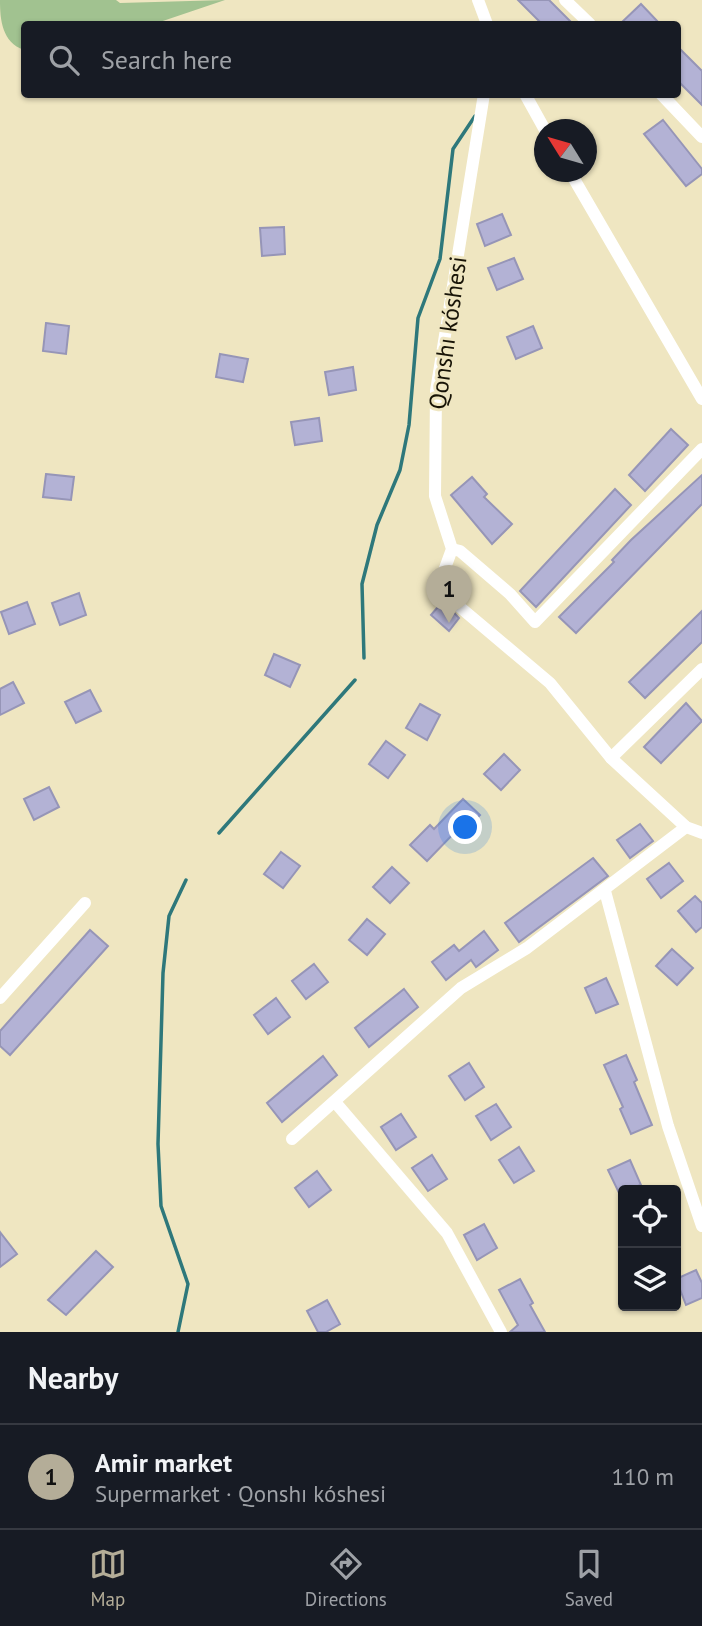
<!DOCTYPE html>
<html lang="en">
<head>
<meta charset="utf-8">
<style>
  body { margin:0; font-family:"PT Sans",sans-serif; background:#20242c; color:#f1f3f6 }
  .controls { position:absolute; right:21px; bottom:21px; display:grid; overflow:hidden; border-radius:7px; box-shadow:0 2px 5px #0004 }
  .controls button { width:63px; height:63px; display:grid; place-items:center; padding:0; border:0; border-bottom:2px solid #363941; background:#171b24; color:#f1f3f6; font:35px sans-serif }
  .compass { position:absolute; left:534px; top:119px; width:63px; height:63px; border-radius:50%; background:#171b24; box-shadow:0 2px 5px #0004; rotate:307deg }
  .you { position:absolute; left:466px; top:828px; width:24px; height:24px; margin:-18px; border:5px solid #fff; border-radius:50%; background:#1a73e8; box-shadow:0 0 0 10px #1a73e833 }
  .badge { display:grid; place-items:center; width:46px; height:46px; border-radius:50%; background:#b4ad98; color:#111; font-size:23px; font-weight:700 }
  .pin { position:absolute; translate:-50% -58px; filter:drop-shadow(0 2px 4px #0008) }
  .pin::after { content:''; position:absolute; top:37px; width:24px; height:21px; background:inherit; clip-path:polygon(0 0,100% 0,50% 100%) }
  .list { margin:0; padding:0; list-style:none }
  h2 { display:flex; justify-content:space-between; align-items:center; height:91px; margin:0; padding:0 28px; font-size:30px }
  h2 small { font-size:23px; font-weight:400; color:#9ea1a6 }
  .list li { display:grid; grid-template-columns:46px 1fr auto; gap:21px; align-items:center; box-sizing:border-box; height:105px; padding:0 28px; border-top:2px solid #363941 }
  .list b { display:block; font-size:26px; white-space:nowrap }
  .list p { margin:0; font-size:23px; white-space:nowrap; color:#9ea1a6 }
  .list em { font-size:23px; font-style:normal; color:#9ea1a6 }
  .icon { flex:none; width:38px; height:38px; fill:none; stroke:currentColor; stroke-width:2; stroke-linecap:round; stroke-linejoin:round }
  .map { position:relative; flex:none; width:702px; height:1332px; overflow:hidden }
  .search { position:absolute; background:#171b24; box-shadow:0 2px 5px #0004; left:21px; right:21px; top:21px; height:77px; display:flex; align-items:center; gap:18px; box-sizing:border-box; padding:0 24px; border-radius:7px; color:#9ea1a6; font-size:26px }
  .sheet { height:196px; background:#171b24 }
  nav { display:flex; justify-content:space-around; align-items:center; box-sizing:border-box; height:98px; border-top:2px solid #363941; background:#171b24; font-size:19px; color:#9ea1a6 }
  nav a { display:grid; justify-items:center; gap:4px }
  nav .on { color:#b4ad98 }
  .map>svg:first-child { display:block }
</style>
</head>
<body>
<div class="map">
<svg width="702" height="1332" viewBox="0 0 702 1332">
  <rect width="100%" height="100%" fill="#efe6c1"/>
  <path fill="#a1c290" d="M0,0H116L120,3L225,0L154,24H24V50C2,42 0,20 0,0Z"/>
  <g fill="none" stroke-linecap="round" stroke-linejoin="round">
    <g stroke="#2e787b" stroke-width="3.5">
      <path d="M364,658L362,584L377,525L400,470L409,425L418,318L440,259L453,149L475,116"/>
      <path d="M219,833L355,680"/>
      <path d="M178,1332L188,1284L161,1206L158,1144L163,973L169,916L186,880"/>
    </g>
  </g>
  <g fill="#b3b2d5" stroke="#9695b7" stroke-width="2">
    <path d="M518,0H549L573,24H542Z"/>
    <path d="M641,4L660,24H620Z"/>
    <path d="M677,46L702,71V105L677,80Z"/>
    <path d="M663,120L702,169V174L686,186L644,134Z"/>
    <path d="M502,214L511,235L485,246L477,224Z"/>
    <path d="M284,227L285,254L262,256L260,228Z"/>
    <path d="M514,258L523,279L497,290L488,268Z"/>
    <path d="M46,323L69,326L66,354L43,351Z"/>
    <path d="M533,326L542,348L516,359L507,337Z"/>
    <path d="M220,354L248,359L243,382L216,377Z"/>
    <path d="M353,367L356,390L329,395L325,372Z"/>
    <path d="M319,418L322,441L295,445L291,422Z"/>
    <path d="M671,429L688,445L645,491L629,475Z"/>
    <path d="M46,474L74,477L71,500L43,497Z"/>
    <path d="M702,475V504L576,633L559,617L614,562L612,560L631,540Z"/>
    <path d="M472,477L487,494L484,497L512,524L492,544L451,495Z"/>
    <path d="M615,489L631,505L536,607L520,591Z"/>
    <path d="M79,593L86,615L60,625L52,603Z"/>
    <path d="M443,601L459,618L449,631L431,615Z"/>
    <path d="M27,602L35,624L9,634L1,612Z"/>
    <path d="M702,611V642L645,698L629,682Z"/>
    <path d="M274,654L300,665L290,687L265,675Z"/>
    <path d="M13,682L24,703L0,715V689Z"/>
    <path d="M90,690L101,711L76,723L65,702Z"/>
    <path d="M686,703L702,721L661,763L644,747Z"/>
    <path d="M420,704L440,715L427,740L406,728Z"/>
    <path d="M386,741L405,755L388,778L369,764Z"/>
    <path d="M504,754L520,770L501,790L484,774Z"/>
    <path d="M49,787L59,807L34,820L24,799Z"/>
    <path d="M463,799L480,815L461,835L456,831L427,861L410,845L430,825L434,829Z"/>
    <path d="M640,824L653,841L630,858L617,840Z"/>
    <path d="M281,852L300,866L283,888L264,874Z"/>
    <path d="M593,858L608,876L519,942L505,923Z"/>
    <path d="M669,863L683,881L661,898L647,879Z"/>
    <path d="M392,867L409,883L390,903L373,887Z"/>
    <path d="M695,896L702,903V927L696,932L678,911Z"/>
    <path d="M367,919L385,934L367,955L349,940Z"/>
    <path d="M90,930L108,946L10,1055L0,1046V1031Z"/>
    <path d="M484,931L498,950L476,967L471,960L446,980L432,962L454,945L459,951Z"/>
    <path d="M672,949L693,968L677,985L656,966Z"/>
    <path d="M314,964L328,982L306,999L292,981Z"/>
    <path d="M606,978L618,1004L596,1013L585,988Z"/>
    <path d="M404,989L418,1007L369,1047L355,1028Z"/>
    <path d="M276,998L290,1017L268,1034L254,1015Z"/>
    <path d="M626,1055L637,1080L634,1082L652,1125L631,1134L620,1109L623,1107L604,1065Z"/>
    <path d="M323,1056L337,1075L282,1122L267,1103Z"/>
    <path d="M469,1063L484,1087L465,1100L449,1076Z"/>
    <path d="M496,1104L511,1127L491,1140L476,1116Z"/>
    <path d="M401,1114L416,1137L396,1150L381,1127Z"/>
    <path d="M519,1147L534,1171L514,1183L499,1160Z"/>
    <path d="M432,1155L447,1179L428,1191L412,1168Z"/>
    <path d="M630,1160L641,1185L623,1190L620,1195L608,1170Z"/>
    <path d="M317,1171L331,1190L309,1207L295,1188Z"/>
    <path d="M484,1224L497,1248L477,1260L464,1235Z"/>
    <path d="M0,1232L17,1254L0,1267Z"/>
    <path d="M96,1251L113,1267L66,1315L48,1300Z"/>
    <path d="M696,1270L702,1283V1298L686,1305L676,1279Z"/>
    <path d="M520,1279L533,1303L530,1305L545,1332H510L518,1325L499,1290Z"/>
    <path d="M327,1300L340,1324L326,1332H318L307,1311Z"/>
  </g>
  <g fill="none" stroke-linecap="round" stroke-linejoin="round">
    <g stroke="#fff" stroke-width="12">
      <path d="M478,0L487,24"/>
      <path d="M565,0L590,24"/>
      <path d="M484,94L436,391L435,496L452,549L441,579L455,603L550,683L611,758L686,827L702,833"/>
      <path d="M525,94L545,130"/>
      <path d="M661,94L702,137"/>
      <path d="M570,172L702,399"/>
      <path d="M452,549L460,551L510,594L535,622L702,449"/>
      <path d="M611,758L702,669"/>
      <path d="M605,891L668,1126L702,1226"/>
      <path d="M0,998L85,903"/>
      <path d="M335,1102L447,1233L501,1332"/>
      <path d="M292,1139L461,988L527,948L686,827"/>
    </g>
  </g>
  <g text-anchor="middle" stroke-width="6" stroke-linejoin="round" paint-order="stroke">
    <g font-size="24" fill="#181407" stroke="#efe6c1">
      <text transform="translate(448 333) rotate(-82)" y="8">Qonshı kóshesi</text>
    </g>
  </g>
</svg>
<div class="controls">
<button><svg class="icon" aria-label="locate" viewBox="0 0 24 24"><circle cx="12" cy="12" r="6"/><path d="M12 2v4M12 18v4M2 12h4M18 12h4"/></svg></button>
<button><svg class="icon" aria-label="layers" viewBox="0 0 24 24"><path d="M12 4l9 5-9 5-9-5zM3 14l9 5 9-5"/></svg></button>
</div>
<svg class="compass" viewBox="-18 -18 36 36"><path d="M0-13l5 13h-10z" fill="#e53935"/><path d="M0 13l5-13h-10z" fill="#9ea1a6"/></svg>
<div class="you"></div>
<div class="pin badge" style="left:449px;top:623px">1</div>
<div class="search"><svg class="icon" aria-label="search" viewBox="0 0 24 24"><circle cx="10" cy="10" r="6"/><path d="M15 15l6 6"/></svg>Search here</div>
</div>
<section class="sheet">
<h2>Nearby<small></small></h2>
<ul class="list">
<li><span class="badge">1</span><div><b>Amir market</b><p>Supermarket · Qonshı kóshesi</p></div><em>110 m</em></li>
</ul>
</section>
<nav>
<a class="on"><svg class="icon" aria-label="map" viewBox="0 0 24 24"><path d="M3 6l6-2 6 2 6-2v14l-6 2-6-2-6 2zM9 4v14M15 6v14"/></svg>Map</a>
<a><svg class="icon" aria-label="directions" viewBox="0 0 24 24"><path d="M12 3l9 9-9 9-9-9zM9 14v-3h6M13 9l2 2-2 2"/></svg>Directions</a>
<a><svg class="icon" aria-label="saved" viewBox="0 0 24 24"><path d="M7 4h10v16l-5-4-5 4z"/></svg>Saved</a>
</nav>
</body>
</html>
